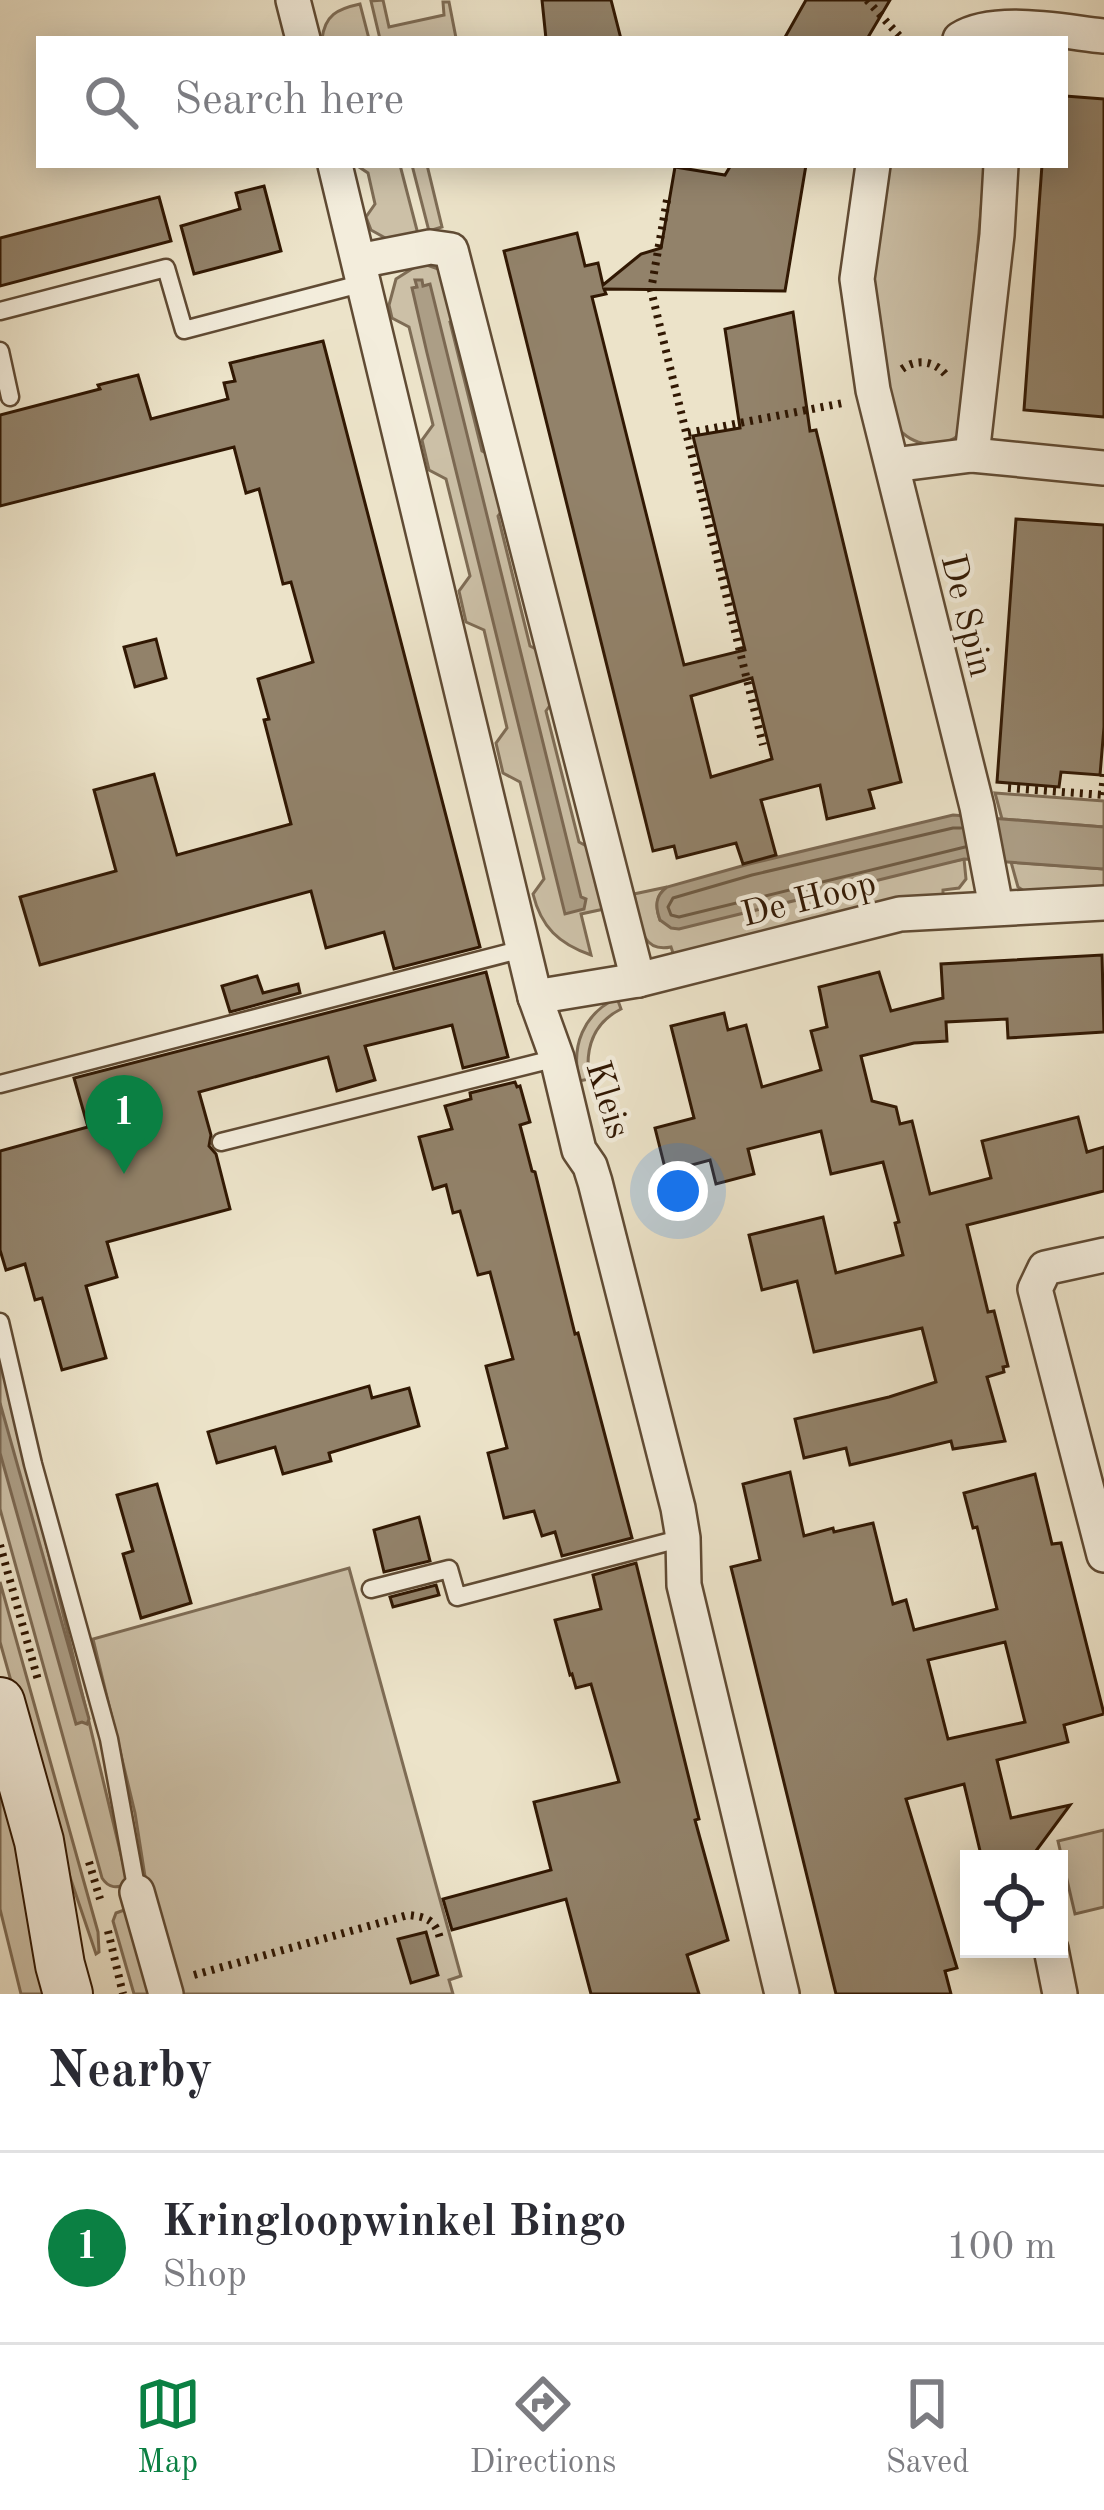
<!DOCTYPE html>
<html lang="en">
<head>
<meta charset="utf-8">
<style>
  body { margin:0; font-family:"Old Standard TT",serif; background:#f2f2f3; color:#2b2b33 }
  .controls { position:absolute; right:36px; bottom:36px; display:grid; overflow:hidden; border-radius:0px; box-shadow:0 6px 30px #0003 }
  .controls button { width:108px; height:108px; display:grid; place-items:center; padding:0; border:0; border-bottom:3px solid #e1e1e2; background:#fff; color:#2b2b33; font:60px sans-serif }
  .you { position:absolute; left:678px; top:1191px; width:42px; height:42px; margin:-30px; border:9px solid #fff; border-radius:50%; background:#1a73e8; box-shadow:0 0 0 18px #1a73e833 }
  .badge { display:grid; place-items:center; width:78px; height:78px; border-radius:50%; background:#0b8043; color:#fff; font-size:39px; font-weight:700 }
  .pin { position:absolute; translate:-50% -99px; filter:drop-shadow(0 3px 6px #0008) }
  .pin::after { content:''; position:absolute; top:63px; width:42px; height:36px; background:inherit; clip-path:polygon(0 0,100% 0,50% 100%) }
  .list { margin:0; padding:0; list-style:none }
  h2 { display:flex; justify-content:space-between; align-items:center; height:156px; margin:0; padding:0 48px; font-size:51px }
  h2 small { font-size:39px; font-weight:400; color:#7c7c81 }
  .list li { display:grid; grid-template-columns:78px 1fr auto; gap:36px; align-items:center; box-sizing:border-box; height:192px; padding:0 48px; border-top:3px solid #e1e1e2 }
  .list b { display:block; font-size:45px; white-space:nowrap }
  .list p { margin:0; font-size:39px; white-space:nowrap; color:#7c7c81 }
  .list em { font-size:39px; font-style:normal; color:#7c7c81 }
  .icon { flex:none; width:66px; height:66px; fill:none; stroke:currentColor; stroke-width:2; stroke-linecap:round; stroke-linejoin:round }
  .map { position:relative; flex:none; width:1104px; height:1994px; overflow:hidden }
  .search { position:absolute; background:#fff; box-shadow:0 6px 30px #0003; left:36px; right:36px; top:36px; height:132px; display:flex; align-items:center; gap:30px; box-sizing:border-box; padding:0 42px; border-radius:0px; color:#7c7c81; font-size:45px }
  .sheet { height:348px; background:#fff }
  nav { display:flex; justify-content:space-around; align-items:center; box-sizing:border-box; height:168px; border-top:3px solid #e1e1e2; background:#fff; font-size:33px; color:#7c7c81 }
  nav a { display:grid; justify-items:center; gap:6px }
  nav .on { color:#0b8043 }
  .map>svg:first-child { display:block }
</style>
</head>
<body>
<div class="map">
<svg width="1104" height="1994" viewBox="0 0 1104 1994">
  <rect width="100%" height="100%" fill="#ece3c9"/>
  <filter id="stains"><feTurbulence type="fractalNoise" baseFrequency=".00167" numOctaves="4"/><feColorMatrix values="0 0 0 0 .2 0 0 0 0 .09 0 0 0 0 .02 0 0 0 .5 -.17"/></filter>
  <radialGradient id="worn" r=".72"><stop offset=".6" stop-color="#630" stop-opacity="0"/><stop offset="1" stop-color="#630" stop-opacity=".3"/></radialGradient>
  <g fill="#ccc0a7" stroke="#7e6c55" stroke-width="3">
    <path d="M383,0L389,27L444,15L443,2H449L456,38L380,39L371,1Z"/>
    <path d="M360,4L369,39H322C325,15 337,9 360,4Z"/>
    <path d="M356,165H400L418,234L389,240L371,230L366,217L375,204L368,173Z"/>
    <path d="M412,165H427L442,227L429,231Z"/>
    <path d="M886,165H985L961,433C941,451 913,447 896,426L870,302Z"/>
    <path d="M418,265H427L444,271L453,320L450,322L482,451L498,459L509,502L498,516L530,646L546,654L556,697L546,711L579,842L594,850L604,909L581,914L591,955C559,944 541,927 533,894L544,879L520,782L503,773L496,743L507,728L484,630L466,622L459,591L470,576L446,479L429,470L422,440L433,425L409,327L392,318L389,305L396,279Z"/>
    <path d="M995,793L1104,801V827L1002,819Z"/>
    <path d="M964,859L966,879L959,888L943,890V898L674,956L671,947C638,954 640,918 634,894L667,887C656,895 655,907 660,920Z"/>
    <path d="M1011,862L1104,869V891H1024L1018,887Z"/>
    <path d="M617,998L621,1009C593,1023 585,1049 589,1079L579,1081C571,1046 583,1014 617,998Z"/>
    <path d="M0,1352L128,1884C117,1888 109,1889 102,1878L0,1509Z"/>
    <path d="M349,1568L461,1976L449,1980L453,1994H180L147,1889L135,1813L93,1639Z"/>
    <path d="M0,1582L98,1932L99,1952L96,1954L47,1809L0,1642Z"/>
    <path d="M0,1770L53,1994H21L0,1909Z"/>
    <path d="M1104,1830V1907L1075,1914L1058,1841Z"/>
    <path d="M127,1909L157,1994H134L113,1921L116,1913Z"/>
  </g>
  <g fill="#ac9e86" stroke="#7b6852" stroke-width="3">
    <path d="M415,280H422L423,286L430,284L581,897L586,899L584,909L565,914L427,353L412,288L417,287Z"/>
    <path d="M953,815L1104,827V869L964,859L679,929L671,928L660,920C655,906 655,896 667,887L749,864Z"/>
    <path d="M0,1403L89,1719L87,1724L82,1722L76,1724L0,1453Z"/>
  </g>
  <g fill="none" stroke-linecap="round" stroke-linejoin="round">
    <path stroke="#6e5b44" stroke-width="3" d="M961,828H953L752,875L673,898L668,907L671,915L679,917L965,847"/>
  </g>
  <g fill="#92826a" stroke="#311803" stroke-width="3" fill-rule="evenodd">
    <path d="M542,0H611L621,39H546Z"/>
    <path d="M806,0H890L867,39H784Z"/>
    <path d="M1065,96L1104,99V417L1024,410L1042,165H1065Z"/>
    <path d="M731,165H806L785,291L604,289L606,294L592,297L684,665L745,650L693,436L740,428L725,329L793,312L810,431L816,430L901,782L869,790L874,808L827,819L820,785L761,800L776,855L743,864L736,843L677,858L674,846L653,851L504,251L577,233L585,266L598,263L603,285L641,254L661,248L675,167L725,175ZM752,678L772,759L711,777L691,696Z"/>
    <path d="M264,186L281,251L194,274L181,226L240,209L236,193Z"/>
    <path d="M159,197L171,241L0,286V238Z"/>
    <path d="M323,341L480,947L394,969L384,932L326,948L311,891L40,965L20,897L116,871L94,790L154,774L177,855L291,824L264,720L269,719L258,679L313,662L291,582L283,584L259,489L246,493L234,447L0,506V415L100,389L98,385L138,375L151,419L228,399L224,383L235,381L230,363Z"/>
    <path d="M1016,519L1104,525V727L1100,775L1061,772L1059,787L997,782Z"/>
    <path d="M156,639L166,678L135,687L124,647Z"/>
    <path d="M1102,955L1104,1032L1008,1038L1007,1019L946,1022L947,1041L914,1043L861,1056L872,1101L896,1107L900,1124L912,1121L930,1194L991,1178L982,1141L1078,1117L1087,1152L1104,1147V1191L967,1225L988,1312L994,1311L1008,1366L1003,1367L1004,1372L987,1377L1005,1441L953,1449L951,1441L850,1465L846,1448L804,1458L795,1419L889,1397L936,1382L922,1328L814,1352L797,1281L762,1290L749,1235L823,1217L836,1273L903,1255L895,1223L899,1222L883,1162L831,1174L821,1131L748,1149L754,1174L716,1184L710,1160L666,1172L655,1128L694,1118L671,1026L724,1013L728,1030L746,1025L762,1087L821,1070L811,1031L827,1027L819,987L879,972L891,1011L943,998L941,964Z"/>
    <path d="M486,972L508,1057L463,1068L452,1025L365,1046L375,1080L337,1091L328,1057L199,1092L211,1135L209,1146L216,1154L230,1209L107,1242L117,1277L86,1286L106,1358L62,1370L42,1298L35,1300L25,1264L6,1270L0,1250V1151L88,1127L74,1078Z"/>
    <path d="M257,976L263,993L298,984L300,993L230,1012L222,986Z"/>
    <path d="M515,1082L517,1087L520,1086L530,1122L520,1125L532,1171L535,1172L575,1334L578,1333L632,1538L562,1556L555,1532L542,1536L534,1511L504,1518L488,1453L507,1448L486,1366L513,1359L490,1272L478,1275L460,1211L453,1213L446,1185L433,1189L419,1137L452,1129L445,1106L471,1099L470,1093Z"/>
    <path d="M369,1386L372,1398L409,1388L419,1426L329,1453L331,1461L283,1474L275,1447L217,1463L208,1432Z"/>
    <path d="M790,1472L804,1536L833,1528L834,1532L873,1523L893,1604L906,1600L914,1630L997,1609L977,1527L973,1528L964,1493L1035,1474L1052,1544L1061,1543L1104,1714L1064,1725L1068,1742L997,1760L1011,1818L1070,1805L1030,1859H982L964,1784L906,1799L957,1968L945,1971L951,1994H836L731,1567L760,1560L743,1484ZM1005,1642L1025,1722L948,1739L928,1660Z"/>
    <path d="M157,1484L191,1603L141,1618L123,1554L133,1551L117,1495Z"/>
    <path d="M419,1517L430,1561L384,1572L374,1530Z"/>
    <path d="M636,1563L699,1819L695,1820L728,1940L687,1955L699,1994H591L566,1899L452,1930L443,1899L551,1870L534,1802L619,1782L591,1684L576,1688L572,1674L570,1675L555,1620L601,1609L593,1575Z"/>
    <path d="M436,1585L439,1595L393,1607L390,1597Z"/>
    <path d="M426,1932L438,1975L411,1983L398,1939Z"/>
  </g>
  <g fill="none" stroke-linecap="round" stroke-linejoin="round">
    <g stroke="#604b34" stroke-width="21">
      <g id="service">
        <path d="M0,311L166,268L184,330L364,283"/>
        <path d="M0,351L10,397"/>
        <path d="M0,1084L523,949"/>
        <path d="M221,1142L557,1058"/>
        <path d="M0,1322L33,1464L109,1739L137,1892"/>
        <path d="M371,1589L449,1569L457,1597L683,1538"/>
      </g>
    </g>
    <g stroke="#604b34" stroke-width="38">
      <g id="minor">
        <path d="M293,0L303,39"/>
        <path d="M960,39C995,17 1064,32 1104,36"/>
        <path d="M335,165L535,997L557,1058L579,1150L590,1166L595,1182L678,1508L683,1538L684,1585L782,1994"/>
        <path d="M873,165L857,279L873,390L977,807L996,907"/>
        <path d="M359,261L430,247L451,250L638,980"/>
        <path d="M972,455L997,235L1001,165"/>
        <path d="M893,465L972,455L1104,468"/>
        <path d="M535,997L638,980L900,914L1104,903"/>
        <path d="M1104,1255L1045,1268L1035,1289L1104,1555"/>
        <path d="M137,1892L166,1994"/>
        <path d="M1051,1949L1060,1994"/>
      </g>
    </g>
    <g stroke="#311803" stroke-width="52">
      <path id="secondary" d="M0,1702L39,1841L60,1965L68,1994"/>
    </g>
    <g stroke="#311803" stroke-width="8" stroke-dasharray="3 6" stroke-linecap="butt">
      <path d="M867,0L902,39"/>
      <path d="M667,200L651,290L763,745"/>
      <path d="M902,369C917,358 935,361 946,375"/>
      <path d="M688,433L843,403"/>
      <path d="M1008,788L1104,795"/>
      <path d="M1102,795L1104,772"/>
      <path d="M0,1545L38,1680"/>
      <path d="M89,1862L100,1899"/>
      <path d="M108,1931L123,1994"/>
      <path d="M194,1975L408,1915C429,1917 436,1921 441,1942"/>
    </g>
    <use href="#service" stroke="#f3eddc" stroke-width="16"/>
    <use href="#minor" stroke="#f3eddc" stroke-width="33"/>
    <use href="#secondary" stroke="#f3eddc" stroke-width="48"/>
  </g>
  <g text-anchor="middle" stroke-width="9" stroke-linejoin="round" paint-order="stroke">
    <g font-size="36" fill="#311803" stroke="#f3eddc">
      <text transform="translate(969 615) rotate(76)" y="13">De Spin</text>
      <text transform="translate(808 897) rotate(-14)" y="13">De Hoop</text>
      <text transform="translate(610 1099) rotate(73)" y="13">Kleis</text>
    </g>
  </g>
  <rect width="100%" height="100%" filter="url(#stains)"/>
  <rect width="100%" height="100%" fill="url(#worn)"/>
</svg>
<div class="controls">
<button><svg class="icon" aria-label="locate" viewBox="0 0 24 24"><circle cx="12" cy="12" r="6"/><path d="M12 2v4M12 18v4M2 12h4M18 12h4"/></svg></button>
</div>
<div class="you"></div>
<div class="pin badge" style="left:124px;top:1174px">1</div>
<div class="search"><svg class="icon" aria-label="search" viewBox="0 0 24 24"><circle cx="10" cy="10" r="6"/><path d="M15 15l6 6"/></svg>Search here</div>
</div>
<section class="sheet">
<h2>Nearby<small></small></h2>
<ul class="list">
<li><span class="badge">1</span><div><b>Kringloopwinkel Bingo</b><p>Shop</p></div><em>100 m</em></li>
</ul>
</section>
<nav>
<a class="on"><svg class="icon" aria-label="map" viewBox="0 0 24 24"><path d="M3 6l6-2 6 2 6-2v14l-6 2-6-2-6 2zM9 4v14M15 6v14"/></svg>Map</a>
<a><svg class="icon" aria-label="directions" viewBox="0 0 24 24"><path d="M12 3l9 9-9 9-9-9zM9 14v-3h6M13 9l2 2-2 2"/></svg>Directions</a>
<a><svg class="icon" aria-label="saved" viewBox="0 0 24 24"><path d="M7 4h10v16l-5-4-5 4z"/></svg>Saved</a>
</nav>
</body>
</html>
